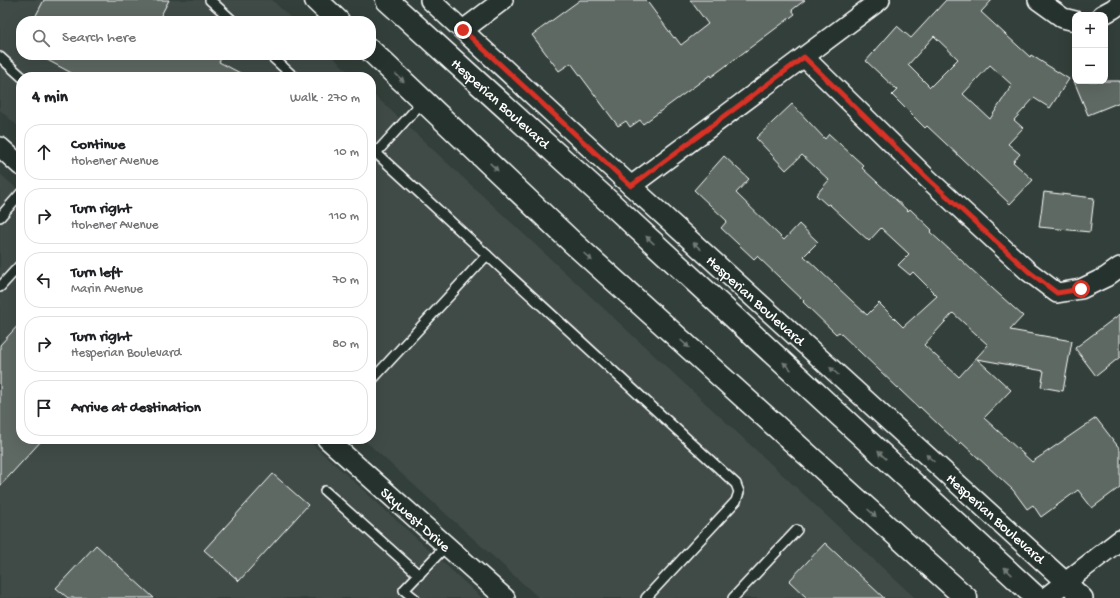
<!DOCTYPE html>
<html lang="en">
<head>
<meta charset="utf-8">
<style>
  body { margin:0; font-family:"Gochi Hand",sans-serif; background:#f6f6f6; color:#202124 }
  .controls { position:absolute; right:12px; top:12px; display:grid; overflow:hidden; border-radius:8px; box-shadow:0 4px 16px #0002 }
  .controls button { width:36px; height:36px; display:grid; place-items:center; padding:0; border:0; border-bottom:1px solid #e0e0e0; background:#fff; color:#202124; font:20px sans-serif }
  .stop { position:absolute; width:12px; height:12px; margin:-9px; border:3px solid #d93025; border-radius:50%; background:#fff }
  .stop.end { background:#d93025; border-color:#fff; box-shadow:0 1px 4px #0008 }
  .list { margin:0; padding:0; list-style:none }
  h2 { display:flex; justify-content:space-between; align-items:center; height:52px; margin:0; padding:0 16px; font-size:17px }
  h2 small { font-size:13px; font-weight:400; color:#757577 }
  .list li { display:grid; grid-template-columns:26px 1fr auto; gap:12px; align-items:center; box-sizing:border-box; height:56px; margin:0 8px 8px; padding:0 8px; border:1px solid #e0e0e0; border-radius:16px }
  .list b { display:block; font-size:15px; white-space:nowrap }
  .list p { margin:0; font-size:13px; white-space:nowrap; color:#757577 }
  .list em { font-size:13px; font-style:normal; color:#757577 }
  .icon { flex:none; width:22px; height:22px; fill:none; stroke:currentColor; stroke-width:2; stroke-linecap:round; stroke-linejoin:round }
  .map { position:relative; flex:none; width:1120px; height:598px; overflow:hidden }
  .search { position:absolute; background:#fff; box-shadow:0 4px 16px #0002; left:16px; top:16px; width:360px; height:44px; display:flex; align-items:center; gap:10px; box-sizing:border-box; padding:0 14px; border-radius:16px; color:#757577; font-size:15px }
  .panel { position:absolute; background:#fff; box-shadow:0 4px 16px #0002; left:16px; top:72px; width:360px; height:372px; border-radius:16px }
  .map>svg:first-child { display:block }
</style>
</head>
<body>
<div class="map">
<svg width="1120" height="598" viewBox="0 0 1120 598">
  <rect width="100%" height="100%" fill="#333f3a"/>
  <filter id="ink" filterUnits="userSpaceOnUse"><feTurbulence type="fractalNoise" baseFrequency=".025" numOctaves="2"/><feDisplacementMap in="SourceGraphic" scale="8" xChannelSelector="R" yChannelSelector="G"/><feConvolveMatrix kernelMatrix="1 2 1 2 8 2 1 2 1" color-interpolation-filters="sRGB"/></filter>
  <g filter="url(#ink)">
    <g fill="#404c47">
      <path d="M0,0H272L294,21H21V55H331L354,77H21V129L0,110Z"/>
      <path d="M371,92L915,598H539L363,439H371Z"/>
      <path d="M0,174L21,192V439H307L482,598H0Z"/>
    </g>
    <g fill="#5f6964" stroke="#fff" fill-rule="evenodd">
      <path d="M44,0H169L158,21H33Z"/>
      <path d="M580,0H646L674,38L675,37L681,45L708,24L690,0H805L792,10L795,14L711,77L710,75L643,124L640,120L630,127L626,121L618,126L571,63L559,71L532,35Z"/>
      <path d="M946,0H992L981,12L1030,57L1031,55L1069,79L1050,108L1034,98L1014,120L1023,128L1008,144L1020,154L1013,162L1033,180L1010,204L927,126L925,128L892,95L897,90L866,61L897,26L911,38ZM934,36L958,59L930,87L908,65ZM990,65L1012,85L990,119L963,94Z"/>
      <path d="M38,55H223L219,62L248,77H79Z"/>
      <path d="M1074,81H1120V102L1088,115Z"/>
      <path d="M792,104L825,139L829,134L864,166L862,168L908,211L910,209L932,230L930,232L1023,316L1010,330L1072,341L1063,391L1041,387L1044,371L977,359L1011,390L984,418L1032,462L1096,418L1120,449V487L1092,508L1078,490L1041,517L1033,505L1027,509L1013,490L961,442L959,444L920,407L919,408L839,332L836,334L803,302L804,301L757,256L754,259L721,228L727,221L694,190L724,156L749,179L736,193L784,240L799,224L818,242L804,256L867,315L879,303L903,327L937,296L913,272L910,275L898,265L909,254L881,228L869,241L829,204L827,205L816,195L829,180L802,155L786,170L756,138ZM953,313L988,345L959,377L924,345Z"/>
      <path d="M1044,192L1094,198L1090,232L1039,227Z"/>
      <path d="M1120,314V357L1096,376L1075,348Z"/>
      <path d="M21,322V439H43L0,486V345Z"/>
      <path d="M273,474L308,505L239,581L204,550Z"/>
      <path d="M825,543L884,598H807L789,581Z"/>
      <path d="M96,545L154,598H68L56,588Z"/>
    </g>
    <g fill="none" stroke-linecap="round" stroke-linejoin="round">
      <g stroke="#fff" stroke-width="12">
        <g id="service">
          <path d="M210,0L233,21"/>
          <path d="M270,55L294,77"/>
          <path d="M0,57L22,77"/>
          <path d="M424,100L376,153L736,484L739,492L736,501L646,598"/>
          <path d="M0,217L21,193"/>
          <path d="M0,287L21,264"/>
          <path d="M371,381L487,255"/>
          <path d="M325,491L419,575"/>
          <path d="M414,598L404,590L446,546"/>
          <path d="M733,598L797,530"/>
        </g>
      </g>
      <g stroke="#fff" stroke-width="22">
        <g id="minor">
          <path d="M430,0L631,186L1083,598"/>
          <path d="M1038,0L1063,18L1075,21"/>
          <path d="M1102,15L1113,9L1120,4"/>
          <path d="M463,30L503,0"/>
          <path d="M804,57L927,178L1028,271L1057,293L1081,289L1106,277L1120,267"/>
          <path d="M0,147L21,166"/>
          <path d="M631,186L880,0"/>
          <path d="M327,439L505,598"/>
          <path d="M1045,598L1120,540"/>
        </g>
      </g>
      <g stroke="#fff" stroke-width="25">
        <g id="primary">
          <path d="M316,0L338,21"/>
          <path d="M387,0L605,198L1037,598"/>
          <path d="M371,51L572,242L966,598"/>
        </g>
      </g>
      <use href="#service" stroke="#26332d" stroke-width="9"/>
      <use href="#minor" stroke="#26332d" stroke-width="19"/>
      <use href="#primary" stroke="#26332d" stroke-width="22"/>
    </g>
    <defs><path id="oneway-solid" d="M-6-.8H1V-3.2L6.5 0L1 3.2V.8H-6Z"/></defs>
    <g fill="#727a76">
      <use href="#oneway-solid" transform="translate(400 78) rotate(43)"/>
      <use href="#oneway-solid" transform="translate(494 167) rotate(44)"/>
      <use href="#oneway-solid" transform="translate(650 240) rotate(-137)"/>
      <use href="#oneway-solid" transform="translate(697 246) rotate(-138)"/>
      <use href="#oneway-solid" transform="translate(588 257) rotate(42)"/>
      <use href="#oneway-solid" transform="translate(685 344) rotate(42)"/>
      <use href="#oneway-solid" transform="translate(787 366) rotate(-137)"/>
      <use href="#oneway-solid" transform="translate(834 371) rotate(-138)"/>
      <use href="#oneway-solid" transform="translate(882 455) rotate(-137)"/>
      <use href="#oneway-solid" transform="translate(930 458) rotate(-138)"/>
      <use href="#oneway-solid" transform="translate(872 513) rotate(42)"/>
      <use href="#oneway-solid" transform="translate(1008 571) rotate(-137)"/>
    </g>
  </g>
  <g fill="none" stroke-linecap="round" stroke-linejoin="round" filter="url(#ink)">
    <path stroke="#d93025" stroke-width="5" d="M463,30L631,186L804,57L927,178L1028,271L1057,293L1081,289"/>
  </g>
  <g text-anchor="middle" stroke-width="3" stroke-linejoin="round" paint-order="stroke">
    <g font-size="15" fill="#fff" stroke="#26332d">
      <text transform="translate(501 103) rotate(42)" y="5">Hesperian Boulevard</text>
      <text transform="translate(756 300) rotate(42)" y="5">Hesperian Boulevard</text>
      <text transform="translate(996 518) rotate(42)" y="5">Hesperian Boulevard</text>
      <text transform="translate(416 519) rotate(42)" y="5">Skywest Drive</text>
    </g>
  </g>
</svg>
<div class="controls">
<button>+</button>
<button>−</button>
</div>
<div class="stop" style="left:1081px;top:289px"></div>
<div class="stop end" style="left:463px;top:30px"></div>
<div class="search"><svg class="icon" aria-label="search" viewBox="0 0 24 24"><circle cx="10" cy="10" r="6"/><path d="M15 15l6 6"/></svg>Search here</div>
<section class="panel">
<h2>4 min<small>Walk · 270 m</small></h2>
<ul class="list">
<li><svg class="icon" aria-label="ahead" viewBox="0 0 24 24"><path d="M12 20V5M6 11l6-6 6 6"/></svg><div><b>Continue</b><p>Hohener Avenue</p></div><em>10 m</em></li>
<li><svg class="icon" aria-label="right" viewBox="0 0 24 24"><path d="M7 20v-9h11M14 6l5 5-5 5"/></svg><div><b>Turn right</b><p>Hohener Avenue</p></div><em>110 m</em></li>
<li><svg class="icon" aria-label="left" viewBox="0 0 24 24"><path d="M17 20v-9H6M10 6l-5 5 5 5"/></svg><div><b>Turn left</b><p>Marin Avenue</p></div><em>70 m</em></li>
<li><svg class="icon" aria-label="right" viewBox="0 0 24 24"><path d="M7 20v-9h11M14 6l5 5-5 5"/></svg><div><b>Turn right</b><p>Hesperian Boulevard</p></div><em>80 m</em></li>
<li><svg class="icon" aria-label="arrive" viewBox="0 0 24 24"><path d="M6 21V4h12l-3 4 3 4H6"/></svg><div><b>Arrive at destination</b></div></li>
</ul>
</section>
</div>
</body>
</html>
